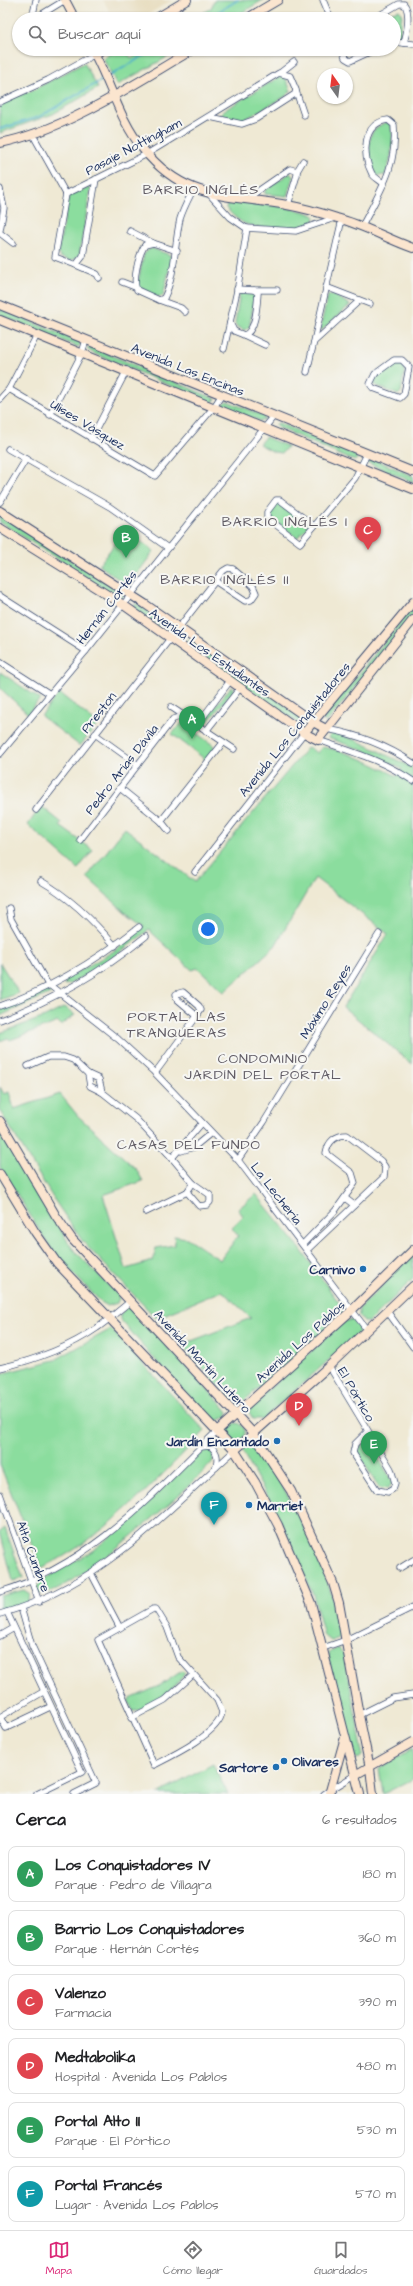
<!DOCTYPE html>
<html lang="es">
<head>
<meta charset="utf-8">
<style>
  body { margin:0; font-family:"Architects Daughter",sans-serif; background:#f2f2f2; color:#202124 }
  .compass { position:absolute; left:317px; top:68px; width:36px; height:36px; border-radius:50%; background:#fff; box-shadow:0 1px 3px #0004; rotate:346deg }
  .you { position:absolute; left:208px; top:929px; width:14px; height:14px; margin:-10px; border:3px solid #fff; border-radius:50%; background:#1a73e8; box-shadow:0 0 0 6px #1a73e833 }
  .badge { display:grid; place-items:center; width:26px; height:26px; border-radius:50%; background:#db2777; color:#fff; font-size:13px; font-weight:700 }
  .pin { position:absolute; translate:-50% -33px; filter:drop-shadow(0 1px 2px #0008) }
  .pin::after { content:''; position:absolute; top:21px; width:14px; height:12px; background:inherit; clip-path:polygon(0 0,100% 0,50% 100%) }
  .list { margin:0; padding:0; list-style:none }
  h2 { display:flex; justify-content:space-between; align-items:center; height:52px; margin:0; padding:0 16px; font-size:17px }
  h2 small { font-size:13px; font-weight:400; color:#757577 }
  .list li { display:grid; grid-template-columns:26px 1fr auto; gap:12px; align-items:center; box-sizing:border-box; height:56px; margin:0 8px 8px; padding:0 8px; border:1px solid #e0e0e0; border-radius:8px }
  .list b { display:block; font-size:15px; white-space:nowrap }
  .list p { margin:0; font-size:13px; white-space:nowrap; color:#757577 }
  .list em { font-size:13px; font-style:normal; color:#757577 }
  .icon { flex:none; width:22px; height:22px; fill:none; stroke:currentColor; stroke-width:2; stroke-linecap:round; stroke-linejoin:round }
  .map { position:relative; flex:none; width:413px; height:1794px; overflow:hidden }
  .search { position:absolute; background:#fff; box-shadow:0 1px 3px #0004; left:12px; right:12px; top:12px; height:44px; display:flex; align-items:center; gap:10px; box-sizing:border-box; padding:0 14px; border-radius:22px; color:#757577; font-size:15px }
  .sheet { height:436px; background:#fff }
  nav { display:flex; justify-content:space-around; align-items:center; box-sizing:border-box; height:56px; border-top:1px solid #e0e0e0; background:#fff; font-size:11px; color:#757577 }
  nav a { display:grid; justify-items:center; gap:2px }
  nav .on { color:#db2777 }
  .map>svg:first-child { display:block }
</style>
</head>
<body>
<div class="map">
<svg width="413" height="1794" viewBox="0 0 413 1794">
  <rect width="100%" height="100%" fill="#f6f6f2"/>
  <filter id="ink" filterUnits="userSpaceOnUse"><feTurbulence type="fractalNoise" baseFrequency=".025" numOctaves="2"/><feDisplacementMap in="SourceGraphic" scale="8" xChannelSelector="R" yChannelSelector="G"/><feConvolveMatrix kernelMatrix="1 2 1 2 8 2 1 2 1" color-interpolation-filters="sRGB"/></filter>
  <filter id="wash" filterUnits="userSpaceOnUse"><feTurbulence type="fractalNoise" baseFrequency=".012" numOctaves="4" result="noise"/><feDisplacementMap in="SourceGraphic" scale="16" xChannelSelector="R" yChannelSelector="G"/><feGaussianBlur stdDeviation="0.9" result="paint"/><feColorMatrix in="noise" values="0 0 0 0 0 0 0 0 0 0 0 0 0 0 0 0 0 1.4 0 .05"/><feComposite in="paint" operator="in"/></filter>
  <g filter="url(#wash)">
    <rect width="100%" height="100%" fill="#efe9d4"/>
    <path fill="#e6daba" d="M103,0H172L140,19H114Z"/>
    <g fill="#8bdd9e" stroke="#53867e">
      <path d="M215,0H263L231,19H193L211,8Z"/>
      <path d="M399,10L402,13L400,37L394,36V19H379L392,12Z"/>
      <path d="M119,49H125L131,58L145,49H182L117,85L103,58Z"/>
      <path d="M84,63L98,88L53,114L0,133V102L31,91Z"/>
      <path d="M281,76L285,77L291,91L286,96L242,121L221,115L223,111Z"/>
      <path d="M387,122L391,124C394,140 392,159 385,175L378,176C370,170 367,143 372,133C375,128 381,124 387,122Z"/>
      <path d="M290,173L293,177L287,196L265,194V190Z"/>
      <path d="M91,187L79,257L70,261L60,257L58,252L69,195Z"/>
      <path d="M228,202C241,201 309,208 315,217L314,221C300,231 262,230 246,224C239,221 231,214 226,208Z"/>
      <path d="M151,248L170,255L171,262L163,296L157,297L137,287L144,254Z"/>
      <path d="M242,292L252,293L255,297L249,328L244,330L236,326L235,323L240,293Z"/>
      <path d="M328,295H334L350,305L322,330L320,329Z"/>
      <path d="M0,309L80,342L81,344L78,347L0,315Z"/>
      <path d="M89,346L216,399L212,403L93,353L87,349Z"/>
      <path d="M395,362L401,363L405,368L401,392L398,395L373,384L374,379Z"/>
      <path d="M227,401L264,416L265,420L260,421L224,407V403Z"/>
      <path d="M279,423L355,455L357,459L356,461L349,459L277,427L276,424Z"/>
      <path d="M265,437L287,446V447L282,453L274,452L259,444Z"/>
      <path d="M371,458L413,476V482L368,463L369,459Z"/>
      <path d="M277,502H280L307,523V528L297,538L269,516Z"/>
      <path d="M0,515L124,594L123,598L117,597L0,522Z"/>
      <path d="M125,530L154,551L128,586L99,565Z"/>
      <path d="M136,603L173,628V630L168,631L133,608Z"/>
      <path d="M413,606V615L327,722L322,720Z"/>
      <path d="M190,640L308,721L304,727L187,645V642Z"/>
      <path d="M0,672L40,699L28,714L0,688Z"/>
      <path d="M231,687L235,689L204,726L202,722Z"/>
      <path d="M59,693L98,724L80,746L41,716Z"/>
      <path d="M182,723L213,745L215,749L206,760L172,734Z"/>
      <path d="M332,732L358,741L413,768L412,1064L343,1007L388,934L315,878L275,946L224,992L198,968L192,970L149,930L103,965L70,984L64,985L66,979L119,948L144,926L125,912L87,877L125,828L195,882L308,747L317,753L322,747C349,751 372,764 397,776L402,769L365,751L328,738Z"/>
      <path d="M41,806L62,823L60,826L93,850L78,869L28,825Z"/>
      <path d="M0,963L19,993L0,1000Z"/>
      <path d="M43,991H49L51,993L0,1016V1010Z"/>
      <path d="M65,1007L75,1015L61,1025L58,1022L10,1040L8,1038L0,1041V1033L45,1017Z"/>
      <path d="M0,1087L4,1094L9,1092L14,1109L60,1094L78,1116L136,1169L143,1181L103,1195L126,1269L153,1261L156,1248L175,1245L174,1236L187,1238L220,1260L238,1236L232,1228L243,1216L238,1209L256,1194L299,1247L345,1311L321,1334L238,1406L181,1345L251,1318L222,1291L156,1318L83,1242L55,1201L0,1111Z"/>
      <path d="M0,1132L72,1248L118,1295L119,1298L117,1303L108,1306L101,1302L58,1258L50,1247L0,1167Z"/>
      <path d="M413,1254V1279L369,1322H364L359,1316V1309Z"/>
      <path d="M126,1308H131L224,1407L228,1412L226,1417L215,1422L171,1378L120,1319V1314Z"/>
      <path d="M352,1320L359,1325V1333L263,1419H253L249,1412L251,1405L345,1321Z"/>
      <path d="M111,1329L205,1431C159,1478 102,1541 41,1568L0,1465V1374L55,1360Z"/>
      <circle cx="236" cy="1432" r="9"/>
      <path d="M254,1442C292,1496 330,1569 341,1634L337,1640L330,1641L324,1636L313,1594L276,1512L242,1451L248,1443Z"/>
      <path d="M363,1444H370L390,1478L392,1483L388,1489L379,1488L357,1451V1448Z"/>
      <path d="M209,1448L213,1454V1461C196,1483 62,1602 39,1593L37,1587L41,1581L92,1551L112,1535L141,1510L202,1449Z"/>
      <path d="M5,1528L23,1578L13,1581L0,1532Z"/>
      <path d="M24,1590L30,1594L28,1603L0,1611V1596Z"/>
      <path d="M338,1648L344,1654L362,1748V1756L358,1759L354,1756L328,1658L330,1652Z"/>
      <path d="M182,1671L185,1673C176,1687 150,1713 133,1711L128,1700L161,1685Z"/>
      <path d="M413,1748V1779L383,1794L379,1769Z"/>
      <path d="M213,1764L228,1794H158Z"/>
    </g>
    <g fill="none" stroke-linecap="round" stroke-linejoin="round">
      <g stroke="#4badcb" stroke-width="2">
        <path d="M206,19L238,0"/>
        <path d="M108,77L155,49"/>
        <path d="M0,129L39,117L104,79"/>
      </g>
    </g>
  </g>
  <g filter="url(#ink)">
    <g fill="none" stroke-linecap="round" stroke-linejoin="round">
      <g stroke="#3b4b70" stroke-width="7">
        <g id="street">
          <path d="M323,0L331,19"/>
          <path d="M32,19L36,0"/>
          <path d="M34,19L65,0"/>
          <path d="M373,19L399,4H404C411,12 407,33 404,43"/>
          <path d="M394,42L413,44"/>
          <path d="M342,49L345,58L350,61L376,49"/>
          <path d="M280,73L294,62"/>
          <path d="M296,91L304,115"/>
          <path d="M0,102L48,80L95,54"/>
          <path d="M33,135L66,194"/>
          <path d="M297,171L303,161"/>
          <path d="M0,189L4,208L0,230"/>
          <path d="M66,194L147,154L279,73L290,76L296,90L295,94L256,119L242,124L210,117"/>
          <path d="M66,194L55,257L76,265L83,256L96,179"/>
          <path d="M209,194L230,217L246,228L296,231L335,218"/>
          <path d="M245,200L290,169L297,171V175L288,205"/>
          <path d="M362,226C380,192 398,165 394,125L388,120C362,123 362,155 372,174C375,178 380,180 384,184"/>
          <path d="M130,231L153,243"/>
          <path d="M0,233L13,243"/>
          <path d="M177,251L153,243L145,245C139,254 132,280 137,290L159,300L164,298C176,273 174,246 180,219C183,209 189,198 194,188"/>
          <path d="M76,265L97,274L99,278"/>
          <path d="M122,282L135,287"/>
          <path d="M326,287L370,304"/>
          <path d="M254,290H277"/>
          <path d="M159,300L181,308L185,312"/>
          <path d="M230,323L234,331L244,335C256,332 257,305 258,293L254,290L237,289"/>
          <path d="M244,335L265,345"/>
          <path d="M315,341L359,301"/>
          <path d="M224,349L238,286L247,228"/>
          <path d="M394,360H402L409,367L404,394L400,398L373,388L370,384L375,374Z"/>
          <path d="M307,372L342,219"/>
          <path d="M9,389L155,476L214,407L221,396"/>
          <path d="M0,399L9,389L37,335"/>
          <path d="M50,415L82,353L86,340"/>
          <path d="M91,439L127,370"/>
          <path d="M8,449L110,507L168,548"/>
          <path d="M0,502L26,459"/>
          <path d="M314,526L280,500H276L267,512V518L300,543L355,478L367,454"/>
          <path d="M0,596L86,651"/>
          <path d="M0,662L50,694"/>
          <path d="M171,707L234,749"/>
          <path d="M197,725L230,681"/>
          <path d="M326,729C356,734 387,746 413,763"/>
          <path d="M206,731L240,688"/>
          <path d="M95,734L138,765"/>
          <path d="M318,740C353,752 382,760 413,781"/>
          <path d="M0,754L86,651L274,416"/>
          <path d="M120,788L161,821L169,831"/>
          <path d="M36,810L223,571L228,568L233,569L253,586L256,593L251,600L245,601L215,581"/>
          <path d="M161,821L222,744"/>
          <path d="M80,840L173,719L183,716"/>
          <path d="M195,872L304,733"/>
          <path d="M41,881C69,897 94,921 115,946"/>
          <path d="M9,908L11,919L47,983L118,1039L155,1073L238,1160L367,1330"/>
          <path d="M0,1006C51,989 97,960 139,927"/>
          <path d="M0,1020C54,1000 102,972 146,936"/>
          <path d="M28,1066L48,1057H64L73,1060L88,1074L99,1079L102,1092"/>
          <path d="M155,1073L197,1016L201,1010L199,1006L183,992L176,994L177,999L197,1016"/>
          <path d="M88,1074L90,1086L102,1092L136,1119L172,1158L193,1183L210,1195V1202L207,1205L199,1206L187,1192"/>
          <path d="M181,1151L194,1147L211,1133"/>
          <path d="M172,1158L202,1123"/>
          <path d="M238,1160L264,1122L379,934"/>
          <path d="M345,1198L354,1205"/>
          <path d="M146,1212L187,1192L193,1183"/>
          <path d="M303,1244L335,1211L355,1183L352,1173L326,1153C328,1142 335,1135 347,1135L381,1161L385,1167L384,1177L307,1250"/>
          <path d="M387,1311L413,1347"/>
          <path d="M329,1366L391,1469L395,1483L393,1489L388,1492L377,1490L353,1453L355,1444L367,1432"/>
          <path d="M0,1368C35,1360 67,1349 97,1328C109,1320 119,1310 131,1301"/>
          <path d="M201,1447L210,1446C218,1452 218,1458 216,1467"/>
          <path d="M0,1494L39,1602"/>
          <path d="M400,1568L413,1560"/>
          <path d="M91,1573L120,1628"/>
          <path d="M0,1592C91,1565 152,1495 217,1431"/>
          <path d="M21,1608L32,1646L96,1783L74,1794"/>
          <path d="M153,1609H156L167,1627L178,1657L217,1700L222,1712C220,1733 172,1756 154,1765L98,1640Z"/>
          <path d="M7,1612L82,1772L37,1794"/>
          <path d="M0,1614C100,1586 160,1517 235,1450"/>
          <path d="M0,1636L14,1628"/>
          <path d="M323,1648L346,1640L413,1607"/>
          <path d="M43,1692L0,1717L6,1728L50,1707"/>
          <path d="M359,1715L393,1698L413,1695"/>
          <path d="M131,1718L165,1700L193,1675"/>
          <path d="M324,1794L355,1775"/>
        </g>
      </g>
      <g stroke="#3b4b70" stroke-width="10">
        <g id="secondary">
          <path d="M65,0L75,19"/>
          <path d="M155,19L187,0"/>
          <path d="M246,19L278,0"/>
          <path d="M92,49C110,81 119,120 143,149C186,202 228,194 287,205C304,208 321,213 337,218C364,225 387,239 413,248"/>
          <path d="M95,54L104,49"/>
          <path d="M0,143C67,130 135,83 194,49"/>
          <path d="M0,305L413,472"/>
          <path d="M0,320L413,489"/>
          <path d="M0,511L145,604L313,722L326,729"/>
          <path d="M0,528L122,604L304,733L318,740L413,620"/>
          <path d="M304,733L413,602"/>
          <path d="M0,1121L56,1216L72,1239L253,1433L291,1491L333,1583L339,1603L359,1715L370,1768L373,1794"/>
          <path d="M0,1174L35,1232L57,1263L233,1448L255,1482L278,1525L311,1603L360,1794"/>
          <path d="M217,1431L351,1311L413,1250"/>
          <path d="M235,1450L329,1366L413,1286"/>
          <path d="M355,1775L413,1742"/>
          <path d="M330,1791L345,1737"/>
        </g>
      </g>
      <use href="#street" stroke="#fff" stroke-width="5.5"/>
      <use href="#secondary" stroke="#fbe5cf" stroke-width="8"/>
    </g>
  </g>
  <g fill="#1f6fb2" stroke="#f6f6f2" stroke-width="1.5">
    <circle cx="363" cy="1269" r="4"/>
    <circle cx="277" cy="1441" r="4"/>
    <circle cx="249" cy="1505" r="4"/>
    <circle cx="284" cy="1761" r="4"/>
    <circle cx="276" cy="1767" r="4"/>
  </g>
  <g text-anchor="middle" stroke-width="4" stroke-linejoin="round" paint-order="stroke">
    <g font-size="13" fill="#1b2f5e" stroke="#f6f6f2">
      <text transform="translate(133 146) rotate(-28)" y="5">Pasaje Nottingham</text>
      <text transform="translate(188 369) rotate(22)" y="5">Avenida Las Encinas</text>
      <text transform="translate(88 424) rotate(31)" y="5">Ulises Vásquez</text>
      <text transform="translate(106 607) rotate(-52)" y="5">Hernán Cortés</text>
      <text transform="translate(210 652) rotate(35)" y="5">Avenida Los Estudiantes</text>
      <text transform="translate(98 712) rotate(-52)" y="5">Preston</text>
      <text transform="translate(294 729) rotate(-51)" y="5">Avenida Los Conquistadores</text>
      <text transform="translate(121 769) rotate(-52)" y="5">Pedro Arias Dávila</text>
      <text transform="translate(325 1001) rotate(-58)" y="5">Máximo Reyes</text>
      <text transform="translate(277 1193) rotate(52)" y="5">La Lechería</text>
      <text transform="translate(300 1341) rotate(-42)" y="5">Avenida Los Pablos</text>
      <text transform="translate(203 1361) rotate(47)" y="5">Avenida Martín Lutero</text>
      <text transform="translate(357 1394) rotate(60)" y="5">El Pórtico</text>
      <text transform="translate(34 1556) rotate(70)" y="5">Alta Cumbre</text>
    </g>
    <g font-size="13" font-weight="bold" fill="#1b2f5e" stroke="#f6f6f2" text-anchor="end">
      <text x="355" y="1274">Carnivo</text>
      <text x="269" y="1446">Jardín Encantado</text>
      <text x="257" y="1510" text-anchor="start">Marriet</text>
      <text x="292" y="1766" text-anchor="start">Olivares</text>
      <text x="268" y="1772">Sartore</text>
    </g>
    <g font-size="14" letter-spacing="1" fill="#615c65" stroke="#f6f6f2">
      <text x="201" y="194">BARRIO INGLÉS</text>
      <text x="285" y="526">BARRIO INGLÉS I</text>
      <text x="225" y="584">BARRIO INGLÉS II</text>
      <text x="177" y="1021">PORTAL LAS<tspan x="177" dy="16">TRANQUERAS</tspan></text>
      <text x="263" y="1063">CONDOMINIO<tspan x="263" dy="16">JARDÍN DEL PORTAL</tspan></text>
      <text x="189" y="1149">CASAS DEL FUNDO</text>
    </g>
  </g>
</svg>
<svg class="compass" viewBox="-18 -18 36 36"><path d="M0-13l5 13h-10z" fill="#e53935"/><path d="M0 13l5-13h-10z" fill="#757577"/></svg>
<div class="you"></div>
<div class="pin badge" style="left:192px;top:739px;background:#2e9e5b">A</div>
<div class="pin badge" style="left:126px;top:558px;background:#2e9e5b">B</div>
<div class="pin badge" style="left:368px;top:550px;background:#e0444e">C</div>
<div class="pin badge" style="left:299px;top:1426px;background:#e0444e">D</div>
<div class="pin badge" style="left:374px;top:1464px;background:#2e9e5b">E</div>
<div class="pin badge" style="left:214px;top:1525px;background:#0f9aa8">F</div>
<div class="search"><svg class="icon" aria-label="search" viewBox="0 0 24 24"><circle cx="10" cy="10" r="6"/><path d="M15 15l6 6"/></svg>Buscar aquí</div>
</div>
<section class="sheet">
<h2>Cerca<small>6 resultados</small></h2>
<ul class="list">
<li><span class="badge" style="background:#2e9e5b">A</span><div><b>Los Conquistadores IV</b><p>Parque · Pedro de Villagra</p></div><em>180 m</em></li>
<li><span class="badge" style="background:#2e9e5b">B</span><div><b>Barrio Los Conquistadores</b><p>Parque · Hernán Cortés</p></div><em>360 m</em></li>
<li><span class="badge" style="background:#e0444e">C</span><div><b>Valenzo</b><p>Farmacia</p></div><em>390 m</em></li>
<li><span class="badge" style="background:#e0444e">D</span><div><b>Medtabolika</b><p>Hospital · Avenida Los Pablos</p></div><em>480 m</em></li>
<li><span class="badge" style="background:#2e9e5b">E</span><div><b>Portal Alto II</b><p>Parque · El Pórtico</p></div><em>530 m</em></li>
<li><span class="badge" style="background:#0f9aa8">F</span><div><b>Portal Francés</b><p>Lugar · Avenida Los Pablos</p></div><em>570 m</em></li>
</ul>
</section>
<nav>
<a class="on"><svg class="icon" aria-label="map" viewBox="0 0 24 24"><path d="M3 6l6-2 6 2 6-2v14l-6 2-6-2-6 2zM9 4v14M15 6v14"/></svg>Mapa</a>
<a><svg class="icon" aria-label="directions" viewBox="0 0 24 24"><path d="M12 3l9 9-9 9-9-9zM9 14v-3h6M13 9l2 2-2 2"/></svg>Cómo llegar</a>
<a><svg class="icon" aria-label="saved" viewBox="0 0 24 24"><path d="M7 4h10v16l-5-4-5 4z"/></svg>Guardados</a>
</nav>
</body>
</html>
